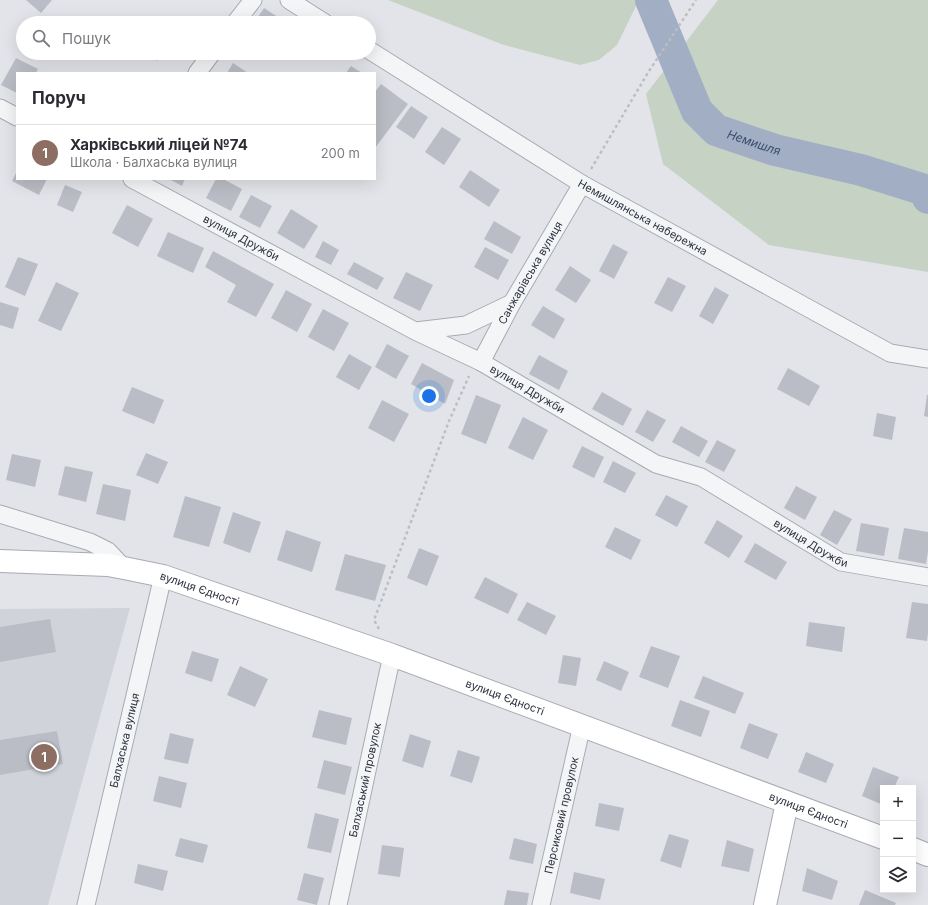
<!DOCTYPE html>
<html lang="uk">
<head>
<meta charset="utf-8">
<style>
  body { margin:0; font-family:Inter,sans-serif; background:#f2f2f3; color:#2b2b33 }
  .controls { position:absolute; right:12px; bottom:12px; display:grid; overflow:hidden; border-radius:0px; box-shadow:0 4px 16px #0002 }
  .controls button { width:36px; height:36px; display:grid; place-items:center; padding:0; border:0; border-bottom:1px solid #e1e1e2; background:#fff; color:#2b2b33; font:20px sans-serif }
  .you { position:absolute; left:429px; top:396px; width:14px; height:14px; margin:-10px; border:3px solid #fff; border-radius:50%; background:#1a73e8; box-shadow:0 0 0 6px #1a73e833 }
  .badge { display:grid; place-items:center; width:26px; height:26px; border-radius:50%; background:#db2777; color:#fff; font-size:13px; font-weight:700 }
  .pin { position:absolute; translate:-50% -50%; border:2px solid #fff; box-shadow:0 1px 4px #0006 }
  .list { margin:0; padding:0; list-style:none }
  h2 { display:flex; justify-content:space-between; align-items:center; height:52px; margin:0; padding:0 16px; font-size:17px }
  h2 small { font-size:13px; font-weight:400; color:#7c7c81 }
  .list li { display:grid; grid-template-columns:26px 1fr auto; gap:12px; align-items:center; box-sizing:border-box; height:56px; padding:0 16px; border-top:1px solid #e1e1e2 }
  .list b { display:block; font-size:15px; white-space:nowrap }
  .list p { margin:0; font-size:13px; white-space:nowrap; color:#7c7c81 }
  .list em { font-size:13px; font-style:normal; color:#7c7c81 }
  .icon { flex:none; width:22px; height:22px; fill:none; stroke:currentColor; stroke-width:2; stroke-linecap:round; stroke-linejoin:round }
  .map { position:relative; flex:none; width:928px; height:905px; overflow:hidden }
  .search { position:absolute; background:#fff; box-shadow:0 4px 16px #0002; left:16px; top:16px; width:360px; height:44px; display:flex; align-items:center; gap:10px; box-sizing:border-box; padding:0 14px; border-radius:22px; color:#7c7c81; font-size:15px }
  .panel { position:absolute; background:#fff; box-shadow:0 4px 16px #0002; left:16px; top:72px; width:360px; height:108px; border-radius:0px }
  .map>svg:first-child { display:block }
</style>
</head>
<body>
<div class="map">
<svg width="928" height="905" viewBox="0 0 928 905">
  <rect width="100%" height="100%" fill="#e2e4e9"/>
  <path fill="#d0d3da" d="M130,608L48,905H0V609Z"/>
  <g fill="#c6d2c4">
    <path d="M388,0H639L617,45L599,60L580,65L504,45Z"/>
    <path d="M718,0H928V272L769,245L663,164L646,94Z"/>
  </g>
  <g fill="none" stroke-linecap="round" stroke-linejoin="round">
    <path stroke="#a1aec4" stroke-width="32" id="s1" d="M651,0L697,111L716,130L775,150L861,170L925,190L928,198"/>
  </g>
  <g fill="#babdc5">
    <path d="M26,0H52L41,13Z"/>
    <path d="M264,8L287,23H254Z"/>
    <path d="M146,53H162L157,61Z"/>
    <path d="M16,58L38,69L36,73H17V93L1,85Z"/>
    <path d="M233,63L248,73H227Z"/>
    <path d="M351,66L362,73H346Z"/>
    <path d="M381,84L408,104L375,148V92Z"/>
    <path d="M411,106L428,117L414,139L396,127Z"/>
    <path d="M442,127L461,139L444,165L425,152Z"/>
    <path d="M470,170L500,190L489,207L459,187Z"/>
    <path d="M17,171V179H47L39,195L12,181Z"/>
    <path d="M169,179H185L182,186Z"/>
    <path d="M216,179H223L242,189L231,211L206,198Z"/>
    <path d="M65,185L82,192L73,212L57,205Z"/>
    <path d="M251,195L272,206L260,228L239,217Z"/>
    <path d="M127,205L153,219L138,247L112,233Z"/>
    <path d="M291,209L318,226L304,249L277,233Z"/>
    <path d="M494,221L521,237L512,254L484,239Z"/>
    <path d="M168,232L204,248L193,273L157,256Z"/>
    <path d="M323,241L339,250L331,265L315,257Z"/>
    <path d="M613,244L628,252L614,279L599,271Z"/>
    <path d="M485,247L509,260L498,280L474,267Z"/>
    <path d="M213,251L274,284L256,317L227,302L236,285L205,267Z"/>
    <path d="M18,257L38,264L25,296L5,287Z"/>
    <path d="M354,262L384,278L377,290L347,274Z"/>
    <path d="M570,266L591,280L576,303L555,290Z"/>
    <path d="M406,272L433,285L420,311L393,298Z"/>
    <path d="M668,277L686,286L672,312L654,303Z"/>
    <path d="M56,282L79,293L61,331L38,321Z"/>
    <path d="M715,287L729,295L713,324L699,316Z"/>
    <path d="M286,290L312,304L297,332L271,318Z"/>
    <path d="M0,302L19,308L13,329L0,325Z"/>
    <path d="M543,306L565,319L554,339L531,325Z"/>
    <path d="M323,309L349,323L334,351L308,337Z"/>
    <path d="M387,344L409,356L396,379L375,367Z"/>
    <path d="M349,354L372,367L359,390L336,377Z"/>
    <path d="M539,355L568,371L559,390L529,374Z"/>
    <path d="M422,363L454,380L445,404L411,384Z"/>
    <path d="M788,368L820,386L809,406L777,389Z"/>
    <path d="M132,387L164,400L154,424L122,411Z"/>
    <path d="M602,392L632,409L623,426L592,409Z"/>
    <path d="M476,395L501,405L486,444L461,434Z"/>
    <path d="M927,395H928V417L924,416Z"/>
    <path d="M382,400L409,414L394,442L368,428Z"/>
    <path d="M647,410L666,420L653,442L635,432Z"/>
    <path d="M877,413L896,417L892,440L873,436Z"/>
    <path d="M523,417L548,430L533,460L508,448Z"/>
    <path d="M681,426L708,441L699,457L672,442Z"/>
    <path d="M717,440L736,450L724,472L705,462Z"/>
    <path d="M582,446L604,457L594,478L572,467Z"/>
    <path d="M146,453L168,462L158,484L136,475Z"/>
    <path d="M12,454L41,460L35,487L6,480Z"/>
    <path d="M613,461L636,473L625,493L603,482Z"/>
    <path d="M65,466L93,472L86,502L58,495Z"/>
    <path d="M103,484L131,490L125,521L96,514Z"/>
    <path d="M796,486L817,497L805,520L784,508Z"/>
    <path d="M666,495L688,506L677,527L655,515Z"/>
    <path d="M185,496L221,507L209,547L173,537Z"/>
    <path d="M834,510L852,519L837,545L820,535Z"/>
    <path d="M233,512L261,522L250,553L223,543Z"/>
    <path d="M717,520L743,536L729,558L704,543Z"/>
    <path d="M861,523L889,528L884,556L856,551Z"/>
    <path d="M615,527L641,540L631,560L605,547Z"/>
    <path d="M904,528L928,532V551L926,564L898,559Z"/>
    <path d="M286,530L321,542L312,572L277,560Z"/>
    <path d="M755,543L787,562L776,580L744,562Z"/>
    <path d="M419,548L439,556L427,586L407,578Z"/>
    <path d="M345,554L386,565L375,601L335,590Z"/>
    <path d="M485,577L518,594L508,614L474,598Z"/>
    <path d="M527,602L556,616L546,635L517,620Z"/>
    <path d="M912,602L928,604V633L927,641L906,638Z"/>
    <path d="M50,619L56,652L0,662V627Z"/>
    <path d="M809,622L845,627L842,652L806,646Z"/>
    <path d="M651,646L680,656L668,688L639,677Z"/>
    <path d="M192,651L219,659L212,682L185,673Z"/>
    <path d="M563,655L581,658L576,686L558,683Z"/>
    <path d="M604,661L629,672L621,691L596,680Z"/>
    <path d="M240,666L268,679L255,707L227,695Z"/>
    <path d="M703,676L744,693L735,714L694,698Z"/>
    <path d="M680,700L710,711L701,737L671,726Z"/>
    <path d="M319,710L352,718L346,745L312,737Z"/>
    <path d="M749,723L778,734L768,759L740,748Z"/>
    <path d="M57,731L63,764L0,775V740Z"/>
    <path d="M170,733L194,739L188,764L164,759Z"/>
    <path d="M410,734L431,741L423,768L402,761Z"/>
    <path d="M458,750L480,757L472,783L450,776Z"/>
    <path d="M806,752L834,764L826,783L798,772Z"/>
    <path d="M324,760L352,767L345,795L317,788Z"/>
    <path d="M873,767L899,777L894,788H883V805L862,796Z"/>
    <path d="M159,776L187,783L181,808L153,801Z"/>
    <path d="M599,803L624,808L619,831L595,826Z"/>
    <path d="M315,813L339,819L331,853L307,848Z"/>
    <path d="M669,834L689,840L681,868L660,861Z"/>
    <path d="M180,838L208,845L203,863L175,856Z"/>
    <path d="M514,838L537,844L533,864L509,859Z"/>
    <path d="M727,840L754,849L749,872L721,866Z"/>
    <path d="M382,845L404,848L400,877L378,874Z"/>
    <path d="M138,864L168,871L163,891L134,883Z"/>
    <path d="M807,868L838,881L832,900L802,891Z"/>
    <path d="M574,872L605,879L600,900L570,893Z"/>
    <path d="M304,873L324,878L317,905L297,900Z"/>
    <path d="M507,890L529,893L527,905H504Z"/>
    <path d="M865,890L896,903L895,905H859Z"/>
  </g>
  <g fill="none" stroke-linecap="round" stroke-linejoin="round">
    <g stroke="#a8abb3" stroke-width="19">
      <g id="street">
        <path d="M289,0L325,23"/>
        <path d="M235,23L253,0"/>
        <path id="s2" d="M369,50L582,184L890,353L928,359"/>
        <path d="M197,73L212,53"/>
        <path d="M0,108L17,117"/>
        <path id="s3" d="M132,179L415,331L481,362L656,464L701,477L841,562L928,577"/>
        <path d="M416,331L466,325L512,303"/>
        <path id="s4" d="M481,362L512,303L582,184"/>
        <path d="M0,514L90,542L108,551L124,568"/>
        <path id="s5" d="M86,905L163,576"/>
        <path id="s6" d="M338,905L392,655"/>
        <path id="s7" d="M541,905L582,725"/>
      </g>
    </g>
    <g stroke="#a8abb3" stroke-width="24">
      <g id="secondary">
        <path id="s8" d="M0,561L108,565L124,568L163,576L392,655L883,838"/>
        <path d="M913,849L928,855"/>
        <path d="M765,905L787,803"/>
      </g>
    </g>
    <g stroke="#bcbec3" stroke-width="2.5" stroke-dasharray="3 3" stroke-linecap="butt">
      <path d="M591,169L649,71L696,0"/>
      <path d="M379,629L374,620L449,421L469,376"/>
    </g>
    <use href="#street" stroke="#f4f5f7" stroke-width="17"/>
    <use href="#secondary" stroke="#fff" stroke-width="22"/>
  </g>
  <g text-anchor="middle" stroke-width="3" stroke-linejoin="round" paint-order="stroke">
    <g font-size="11" fill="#2c313f" stroke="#f1f3f6">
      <text dy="4" stroke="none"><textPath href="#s2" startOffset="321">Немишлянська набережна</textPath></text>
      <text dy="4" stroke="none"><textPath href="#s3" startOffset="124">вулиця Дружби</textPath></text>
      <text dy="4" stroke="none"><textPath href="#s4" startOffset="102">Санжарівська вулиця</textPath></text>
      <text dy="4" stroke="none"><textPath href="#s3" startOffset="448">вулиця Дружби</textPath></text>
      <text dy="4" stroke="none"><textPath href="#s3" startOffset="772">вулиця Дружби</textPath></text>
      <text dy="4" stroke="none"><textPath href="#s8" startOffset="203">вулиця Єдності</textPath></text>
      <text dy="4" stroke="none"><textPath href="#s8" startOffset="527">вулиця Єдності</textPath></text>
      <text dy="4" stroke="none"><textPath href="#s5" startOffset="169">Балхаська вулиця</textPath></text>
      <text dy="4" stroke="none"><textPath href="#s6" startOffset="128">Балхаський провулок</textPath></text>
      <text dy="4" stroke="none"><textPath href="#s8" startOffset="851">вулиця Єдності</textPath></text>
      <text dy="4" stroke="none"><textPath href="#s7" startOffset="92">Персиковий провулок</textPath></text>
    </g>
    <g font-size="12" font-style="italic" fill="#3b4c6e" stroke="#f1f3f6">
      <text dy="4" stroke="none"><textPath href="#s1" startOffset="187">Немишля</textPath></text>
    </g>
  </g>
</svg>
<div class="controls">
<button>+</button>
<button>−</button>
<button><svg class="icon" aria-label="layers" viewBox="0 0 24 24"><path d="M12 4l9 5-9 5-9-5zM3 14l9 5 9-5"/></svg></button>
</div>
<div class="you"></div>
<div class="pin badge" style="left:44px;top:757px;background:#8d6e63">1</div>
<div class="search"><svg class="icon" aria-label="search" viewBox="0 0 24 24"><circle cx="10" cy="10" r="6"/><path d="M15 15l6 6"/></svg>Пошук</div>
<section class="panel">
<h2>Поруч<small></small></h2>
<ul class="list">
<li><span class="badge" style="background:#8d6e63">1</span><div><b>Харківський ліцей №74</b><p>Школа · Балхаська вулиця</p></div><em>200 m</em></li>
</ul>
</section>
</div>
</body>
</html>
